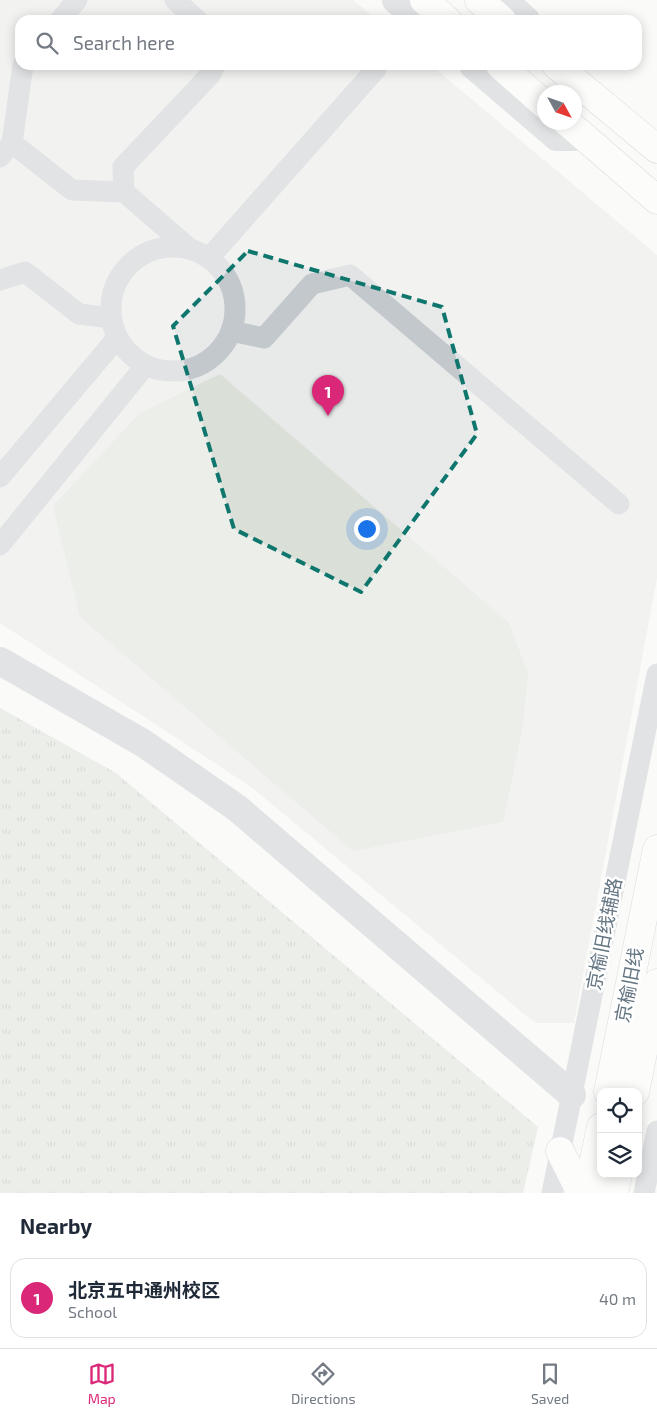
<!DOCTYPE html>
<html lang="en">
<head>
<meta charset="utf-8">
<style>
  body { margin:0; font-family:"Exo 2","Noto Sans SC",sans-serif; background:#f6f6f7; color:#1f2937 }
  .controls { position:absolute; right:15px; bottom:15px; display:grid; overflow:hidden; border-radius:10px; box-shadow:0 2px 12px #0003 }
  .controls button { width:45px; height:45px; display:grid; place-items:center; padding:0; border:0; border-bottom:1px solid #e0e1e3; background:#fff; color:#1f2937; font:25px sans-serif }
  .compass { position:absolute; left:537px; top:85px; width:45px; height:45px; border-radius:50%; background:#fff; box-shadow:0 2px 12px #0003; rotate:130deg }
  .you { position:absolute; left:366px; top:528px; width:18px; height:18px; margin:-12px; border:4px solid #fff; border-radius:50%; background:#1a73e8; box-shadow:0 0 0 8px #1a73e833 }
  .badge { display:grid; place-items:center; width:32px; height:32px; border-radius:50%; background:#db2777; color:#fff; font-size:16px; font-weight:700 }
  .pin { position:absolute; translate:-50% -41px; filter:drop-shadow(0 1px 2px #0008) }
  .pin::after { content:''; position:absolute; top:26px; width:18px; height:15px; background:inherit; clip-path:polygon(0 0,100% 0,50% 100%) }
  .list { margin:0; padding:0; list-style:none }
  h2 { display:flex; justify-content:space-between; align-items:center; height:65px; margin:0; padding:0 20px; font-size:21px }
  h2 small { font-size:16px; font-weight:400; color:#747a83 }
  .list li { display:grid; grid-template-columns:32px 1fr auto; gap:15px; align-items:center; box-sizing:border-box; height:80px; margin:0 10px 10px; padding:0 10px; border:1px solid #e0e1e3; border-radius:15px }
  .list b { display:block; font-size:19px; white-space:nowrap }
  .list p { margin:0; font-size:16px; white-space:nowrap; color:#747a83 }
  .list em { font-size:16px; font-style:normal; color:#747a83 }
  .icon { flex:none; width:28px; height:28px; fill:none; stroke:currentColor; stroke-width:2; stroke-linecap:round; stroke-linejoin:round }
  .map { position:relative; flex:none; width:657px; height:1193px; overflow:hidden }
  .search { position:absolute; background:#fff; box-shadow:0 2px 12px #0003; left:15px; right:15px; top:15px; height:55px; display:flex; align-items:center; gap:12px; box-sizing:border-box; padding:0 18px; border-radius:15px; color:#747a83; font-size:19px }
  .sheet { height:155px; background:#fff }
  nav { display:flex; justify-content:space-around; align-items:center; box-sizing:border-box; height:70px; border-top:1px solid #e0e1e3; background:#fff; font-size:14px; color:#747a83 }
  nav a { display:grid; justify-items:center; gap:2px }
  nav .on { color:#db2777 }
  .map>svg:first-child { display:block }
</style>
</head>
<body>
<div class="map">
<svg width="657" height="1193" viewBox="0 0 657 1193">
  <defs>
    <pattern id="grass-tufts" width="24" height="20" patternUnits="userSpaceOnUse" patternTransform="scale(1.25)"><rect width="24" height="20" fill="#dadfd7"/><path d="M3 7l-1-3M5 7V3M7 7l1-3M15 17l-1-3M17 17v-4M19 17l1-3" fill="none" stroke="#b4b9b4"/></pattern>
  </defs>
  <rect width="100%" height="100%" fill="#fafaf8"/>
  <path fill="#e8e9e9" d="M0,0H353L377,20H20V65H431L657,255V578L574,1023H535L250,786L0,623Z"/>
  <path fill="url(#grass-tufts)" d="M0,708L116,773L538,1127L523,1193H0Z"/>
  <path fill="#dadfd7" d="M220,374L509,623L528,674L522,731L503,822L353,851L80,617L53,506L140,413Z"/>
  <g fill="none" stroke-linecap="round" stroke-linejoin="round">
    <g stroke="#b3babf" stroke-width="29">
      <g id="secondary">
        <path d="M424,0L447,20"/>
        <path d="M479,0L502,20"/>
        <path d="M500,65L544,104"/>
        <path d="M556,65L657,149"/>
        <path d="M567,122L657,200"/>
        <path d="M608,1092L657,849"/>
        <path d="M635,1092L657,983"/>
        <path d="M560,1151L581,1193"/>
        <path d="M587,1193L601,1127"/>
        <path d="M614,1193L618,1174"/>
      </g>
    </g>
    <g stroke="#c3c8cc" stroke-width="21">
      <path d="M175,0L197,20"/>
      <path d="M60,20L77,0"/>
      <path d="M12,143L23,65"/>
      <path d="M0,157L12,143L72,190L124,192L190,249"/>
      <path d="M124,192L123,167L210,75L215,65"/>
      <circle cx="173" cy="309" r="62"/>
      <path d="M209,258L376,69"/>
      <path d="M0,280L25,272L79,314L111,318"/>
      <path d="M231,331L264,338L312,284L350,275L619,504"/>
      <path d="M0,477L117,338"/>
      <path d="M0,545L145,366"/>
      <path d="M552,1193L657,674"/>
      <path d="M644,1193L657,1131"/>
    </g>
    <g stroke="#c3c8cc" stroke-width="28">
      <path d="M396,0L420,20"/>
      <path d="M503,0L526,20"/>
      <path d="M473,65L557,137H584"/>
      <path d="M0,661L143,743L237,808L572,1095"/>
    </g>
    <use href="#secondary" stroke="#fff" stroke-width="28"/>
  </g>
  <path d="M0 0H657V1193H0ZM248,251L442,307L477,434L361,592L234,529L173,326Z" fill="#fafaf8" fill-opacity=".55" fill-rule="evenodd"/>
  <path fill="none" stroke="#0f766e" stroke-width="4" stroke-dasharray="10 6" stroke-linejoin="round" d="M248,251L442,307L477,434L361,592L234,529L173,326Z"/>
  <g text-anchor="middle" stroke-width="5" stroke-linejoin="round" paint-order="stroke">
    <g font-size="19" fill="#657683" stroke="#fff">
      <text transform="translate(604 934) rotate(-79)" y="7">京榆旧线辅路</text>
      <text transform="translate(629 985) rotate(-79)" y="7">京榆旧线</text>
    </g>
  </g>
</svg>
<div class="controls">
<button><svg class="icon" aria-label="locate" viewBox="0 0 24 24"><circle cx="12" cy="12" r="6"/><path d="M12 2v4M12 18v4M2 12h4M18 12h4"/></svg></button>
<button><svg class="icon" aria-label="layers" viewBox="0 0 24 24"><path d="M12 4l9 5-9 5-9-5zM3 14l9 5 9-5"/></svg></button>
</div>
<svg class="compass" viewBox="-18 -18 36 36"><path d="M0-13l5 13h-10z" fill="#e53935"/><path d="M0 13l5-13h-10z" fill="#747a83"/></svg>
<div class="you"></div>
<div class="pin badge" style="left:328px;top:416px">1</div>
<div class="search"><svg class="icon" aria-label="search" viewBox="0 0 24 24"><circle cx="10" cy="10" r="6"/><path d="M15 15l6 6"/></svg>Search here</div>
</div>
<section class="sheet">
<h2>Nearby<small></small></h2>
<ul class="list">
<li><span class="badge">1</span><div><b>北京五中通州校区</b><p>School</p></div><em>40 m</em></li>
</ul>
</section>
<nav>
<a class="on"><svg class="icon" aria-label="map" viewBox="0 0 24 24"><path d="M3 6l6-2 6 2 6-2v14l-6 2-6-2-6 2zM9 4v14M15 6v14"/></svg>Map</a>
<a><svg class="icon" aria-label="directions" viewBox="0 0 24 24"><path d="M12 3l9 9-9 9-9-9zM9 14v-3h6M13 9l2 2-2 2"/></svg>Directions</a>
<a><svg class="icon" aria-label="saved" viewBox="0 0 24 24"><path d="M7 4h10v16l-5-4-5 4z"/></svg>Saved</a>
</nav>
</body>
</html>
